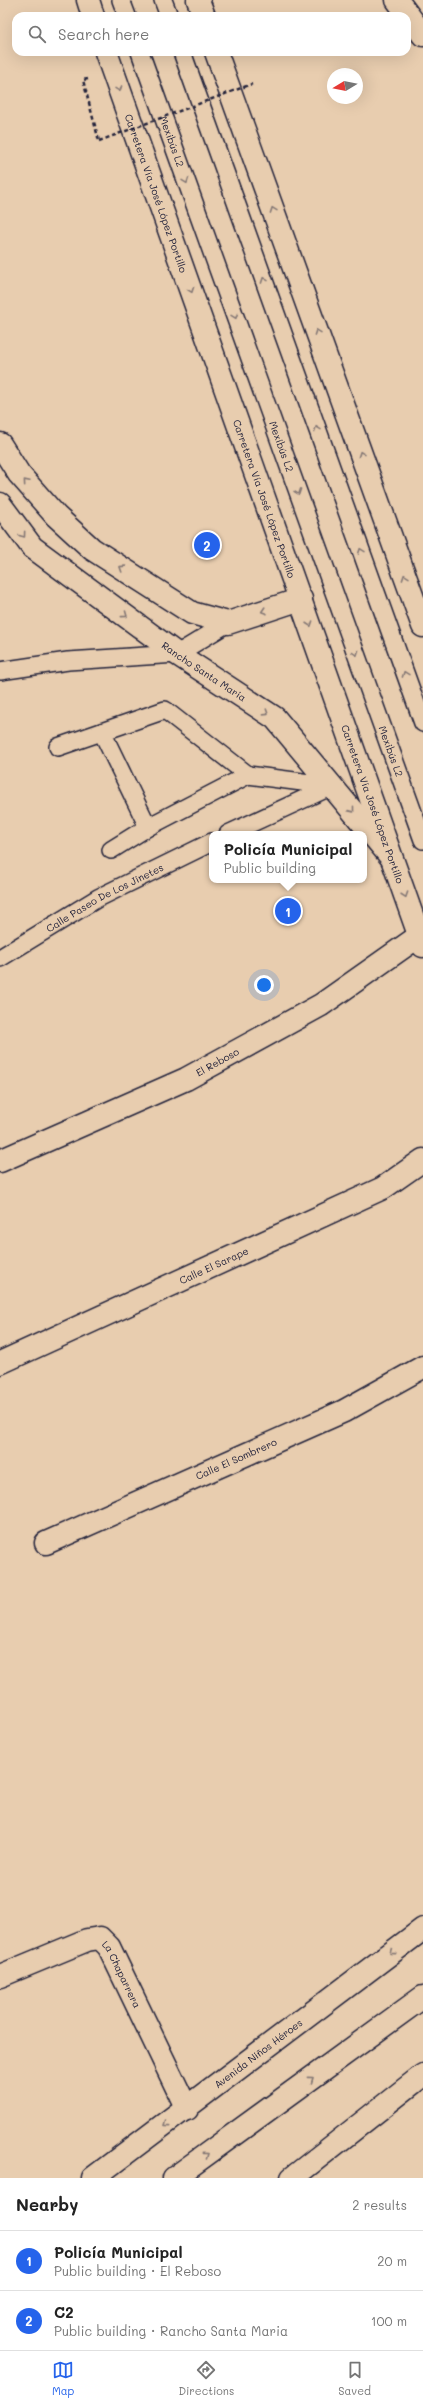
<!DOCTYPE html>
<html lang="en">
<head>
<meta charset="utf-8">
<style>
  body { margin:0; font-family:Mali,sans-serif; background:#f2f2f2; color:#222 }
  .compass { position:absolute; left:327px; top:68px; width:36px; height:36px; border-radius:50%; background:#fff; box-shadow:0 4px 16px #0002; rotate:260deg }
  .you { position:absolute; left:264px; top:985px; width:14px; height:14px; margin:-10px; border:3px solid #fff; border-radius:50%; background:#1a73e8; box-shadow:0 0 0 6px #1a73e833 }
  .badge { display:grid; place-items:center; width:26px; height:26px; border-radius:50%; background:#2563eb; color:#fff; font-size:13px; font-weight:700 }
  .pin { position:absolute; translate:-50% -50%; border:2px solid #fff; box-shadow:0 1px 4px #0006 }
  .popup { position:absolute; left:209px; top:831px; width:158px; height:52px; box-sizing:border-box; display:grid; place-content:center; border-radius:8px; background:#fff; filter:drop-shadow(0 1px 3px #0005); font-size:13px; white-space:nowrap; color:#767676 }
  .popup b { font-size:15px; color:#222 }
  .popup::after { content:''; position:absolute; left:50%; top:100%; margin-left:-8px; border:8px solid transparent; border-top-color:#fff }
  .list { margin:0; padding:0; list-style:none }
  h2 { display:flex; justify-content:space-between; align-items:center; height:52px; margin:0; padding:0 16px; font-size:17px }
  h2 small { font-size:13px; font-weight:400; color:#767676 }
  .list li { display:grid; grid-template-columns:26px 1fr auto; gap:12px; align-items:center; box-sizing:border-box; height:60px; padding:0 16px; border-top:1px solid #e0e0e0 }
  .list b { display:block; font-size:15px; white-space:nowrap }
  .list p { margin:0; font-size:13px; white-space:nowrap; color:#767676 }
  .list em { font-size:13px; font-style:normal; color:#767676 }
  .icon { flex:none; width:22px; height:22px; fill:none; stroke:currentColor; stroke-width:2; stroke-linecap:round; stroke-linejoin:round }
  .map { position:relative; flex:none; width:423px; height:2178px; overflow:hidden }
  .search { position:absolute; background:#fff; box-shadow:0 4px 16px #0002; left:12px; right:12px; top:12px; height:44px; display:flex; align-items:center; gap:10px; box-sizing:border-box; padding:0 14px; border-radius:12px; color:#767676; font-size:15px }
  .sheet { height:172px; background:#fff }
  nav { display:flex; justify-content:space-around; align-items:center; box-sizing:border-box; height:56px; border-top:1px solid #e0e0e0; background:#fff; font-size:11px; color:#767676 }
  nav a { display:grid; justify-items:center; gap:2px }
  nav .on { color:#2563eb }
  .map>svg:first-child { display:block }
</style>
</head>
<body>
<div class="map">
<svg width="423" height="2178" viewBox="0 0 423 2178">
  <rect width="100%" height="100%" fill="#e8cdaf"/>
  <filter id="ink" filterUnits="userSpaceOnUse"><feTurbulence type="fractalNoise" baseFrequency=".025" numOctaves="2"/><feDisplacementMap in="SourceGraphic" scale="8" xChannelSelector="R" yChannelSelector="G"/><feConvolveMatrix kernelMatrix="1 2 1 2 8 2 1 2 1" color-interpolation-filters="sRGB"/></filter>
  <g filter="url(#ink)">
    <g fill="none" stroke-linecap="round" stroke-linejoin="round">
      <g stroke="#22223b" stroke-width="20">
        <g id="lane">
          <path d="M121,0L127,16"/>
          <path d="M163,0L169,16"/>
          <path id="s1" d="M140,52L423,840"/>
          <path d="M182,52L423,723"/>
          <path d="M0,671L68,661L177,654L228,623"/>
          <path d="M102,732L148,827L111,850"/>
          <path d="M58,747L165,710L248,775L333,786"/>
          <path d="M148,827L248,775"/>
          <path d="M228,834L332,786"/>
          <path id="s2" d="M0,958L98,898L212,842"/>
        </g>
      </g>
      <g stroke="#22223b" stroke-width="25">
        <g id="street">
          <path id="s3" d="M0,1161L186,1079L321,1005L419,936"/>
          <path id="s4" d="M0,1363L383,1188L423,1160"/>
          <path id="s5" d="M46,1543L344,1411L423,1367"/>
          <path id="s6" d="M0,1976L87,1940L100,1938L109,1947L187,2109"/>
          <path d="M292,2178L423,2075"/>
        </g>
      </g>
      <g stroke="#22223b" stroke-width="25">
        <g id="secondary">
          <path d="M397,0L423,35"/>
          <path d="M0,444L19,474L56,516L92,549L192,613L228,623L301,599"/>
          <path id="s7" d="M0,504L32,547L177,654L275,718L390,856"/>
          <path id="s8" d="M93,2178L423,1929"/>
          <path d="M174,2178L423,1997"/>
        </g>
      </g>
      <g stroke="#22223b" stroke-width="25">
        <g id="primary">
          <path d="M88,0L93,16"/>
          <path d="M198,0L204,16"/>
          <path id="s9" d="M106,52L423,946"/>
          <path d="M216,52L423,626"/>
        </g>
      </g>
      <path stroke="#22223b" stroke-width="2.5" stroke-dasharray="4 3" stroke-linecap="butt" d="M88,79L83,80L99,141"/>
      <use href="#lane" stroke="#e8cdaf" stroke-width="17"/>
      <use href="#street" stroke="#e8cdaf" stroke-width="22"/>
      <use href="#secondary" stroke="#e8cdaf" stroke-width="22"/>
      <use href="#primary" stroke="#e8cdaf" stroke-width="22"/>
      <path stroke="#22223b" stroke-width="2.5" stroke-dasharray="4 3" stroke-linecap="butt" d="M99,141L252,84"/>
    </g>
    <defs><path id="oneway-chevron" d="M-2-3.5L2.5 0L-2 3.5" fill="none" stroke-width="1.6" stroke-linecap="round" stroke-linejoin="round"/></defs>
    <g stroke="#857875">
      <use href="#oneway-chevron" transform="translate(119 89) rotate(70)"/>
      <use href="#oneway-chevron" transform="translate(186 181) rotate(70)"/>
      <use href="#oneway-chevron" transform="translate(273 210) rotate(-110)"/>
      <use href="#oneway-chevron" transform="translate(264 280) rotate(-110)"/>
      <use href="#oneway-chevron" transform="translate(191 290) rotate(70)"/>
      <use href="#oneway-chevron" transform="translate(235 316) rotate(70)"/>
      <use href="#oneway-chevron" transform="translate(317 332) rotate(-110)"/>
      <use href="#oneway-chevron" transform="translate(317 429) rotate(-110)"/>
      <use href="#oneway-chevron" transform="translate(361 454) rotate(-110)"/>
      <use href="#oneway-chevron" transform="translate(26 482) rotate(-131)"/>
      <use href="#oneway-chevron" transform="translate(298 492) rotate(70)"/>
      <use href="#oneway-chevron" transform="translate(23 535) rotate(54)"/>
      <use href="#oneway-chevron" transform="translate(361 551) rotate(-110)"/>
      <use href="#oneway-chevron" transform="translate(122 568) rotate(-147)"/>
      <use href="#oneway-chevron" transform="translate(405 577) rotate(-110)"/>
      <use href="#oneway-chevron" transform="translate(264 611) rotate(162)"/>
      <use href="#oneway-chevron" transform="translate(125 615) rotate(36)"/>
      <use href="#oneway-chevron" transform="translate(310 624) rotate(71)"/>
      <use href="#oneway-chevron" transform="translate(356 653) rotate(70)"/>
      <use href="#oneway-chevron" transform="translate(405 674) rotate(-110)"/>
      <use href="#oneway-chevron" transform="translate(266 713) rotate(33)"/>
      <use href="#oneway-chevron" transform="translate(352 810) rotate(51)"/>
      <use href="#oneway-chevron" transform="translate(405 895) rotate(71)"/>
      <use href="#oneway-chevron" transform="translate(392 1952) rotate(143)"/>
      <use href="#oneway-chevron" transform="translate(311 2079) rotate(-36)"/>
      <use href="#oneway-chevron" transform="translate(166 2124) rotate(144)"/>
      <use href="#oneway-chevron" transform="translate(206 2155) rotate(-36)"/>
    </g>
  </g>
  <g text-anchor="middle" stroke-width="3" stroke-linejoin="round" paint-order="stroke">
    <g font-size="10" fill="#22223b" stroke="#e8cdaf">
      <text dy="4" stroke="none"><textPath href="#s1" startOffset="95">Mexibús L2</textPath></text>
      <text dy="4" stroke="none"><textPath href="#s9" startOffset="150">Carretera Vía José López Portillo</textPath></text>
      <text dy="4" stroke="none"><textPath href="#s1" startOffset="419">Mexibús L2</textPath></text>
      <text dy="4" stroke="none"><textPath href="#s9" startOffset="474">Carretera Vía José López Portillo</textPath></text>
      <text dy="4" stroke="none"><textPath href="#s7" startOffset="266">Rancho Santa Maria</textPath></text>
      <text dy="4" stroke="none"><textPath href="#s1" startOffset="743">Mexibús L2</textPath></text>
      <text dy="4" stroke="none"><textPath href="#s9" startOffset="798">Carretera Vía José López Portillo</textPath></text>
      <text dy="4" stroke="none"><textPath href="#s2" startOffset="121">Calle Paseo De Los Jinetes</textPath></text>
      <text dy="4" stroke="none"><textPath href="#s3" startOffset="239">El Reboso</textPath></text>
      <text dy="4" stroke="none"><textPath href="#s4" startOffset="235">Calle El Sarape</textPath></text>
      <text dy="4" stroke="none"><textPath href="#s5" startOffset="208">Calle El Sombrero</textPath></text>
      <text dy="4" stroke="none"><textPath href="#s6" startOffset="150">La Chaparrera</textPath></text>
      <text dy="4" stroke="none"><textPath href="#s8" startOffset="207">Avenida Niños Héroes</textPath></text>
    </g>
  </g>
</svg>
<svg class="compass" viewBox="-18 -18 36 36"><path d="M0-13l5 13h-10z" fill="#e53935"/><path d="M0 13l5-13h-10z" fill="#767676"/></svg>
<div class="you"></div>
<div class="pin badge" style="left:288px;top:911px">1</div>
<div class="popup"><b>Policía Municipal</b>Public building</div>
<div class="pin badge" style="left:207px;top:545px">2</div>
<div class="search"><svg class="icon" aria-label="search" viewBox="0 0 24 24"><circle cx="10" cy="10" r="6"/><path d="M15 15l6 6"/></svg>Search here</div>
</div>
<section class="sheet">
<h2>Nearby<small>2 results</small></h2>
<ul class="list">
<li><span class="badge">1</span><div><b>Policía Municipal</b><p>Public building · El Reboso</p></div><em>20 m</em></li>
<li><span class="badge">2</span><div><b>C2</b><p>Public building · Rancho Santa Maria</p></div><em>100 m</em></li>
</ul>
</section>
<nav>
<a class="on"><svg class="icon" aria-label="map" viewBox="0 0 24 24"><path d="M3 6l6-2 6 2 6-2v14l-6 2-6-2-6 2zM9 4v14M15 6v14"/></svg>Map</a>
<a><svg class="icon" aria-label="directions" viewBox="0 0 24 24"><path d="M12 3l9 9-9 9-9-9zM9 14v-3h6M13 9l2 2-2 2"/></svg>Directions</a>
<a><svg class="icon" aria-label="saved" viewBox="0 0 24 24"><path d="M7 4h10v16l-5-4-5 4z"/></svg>Saved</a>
</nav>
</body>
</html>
